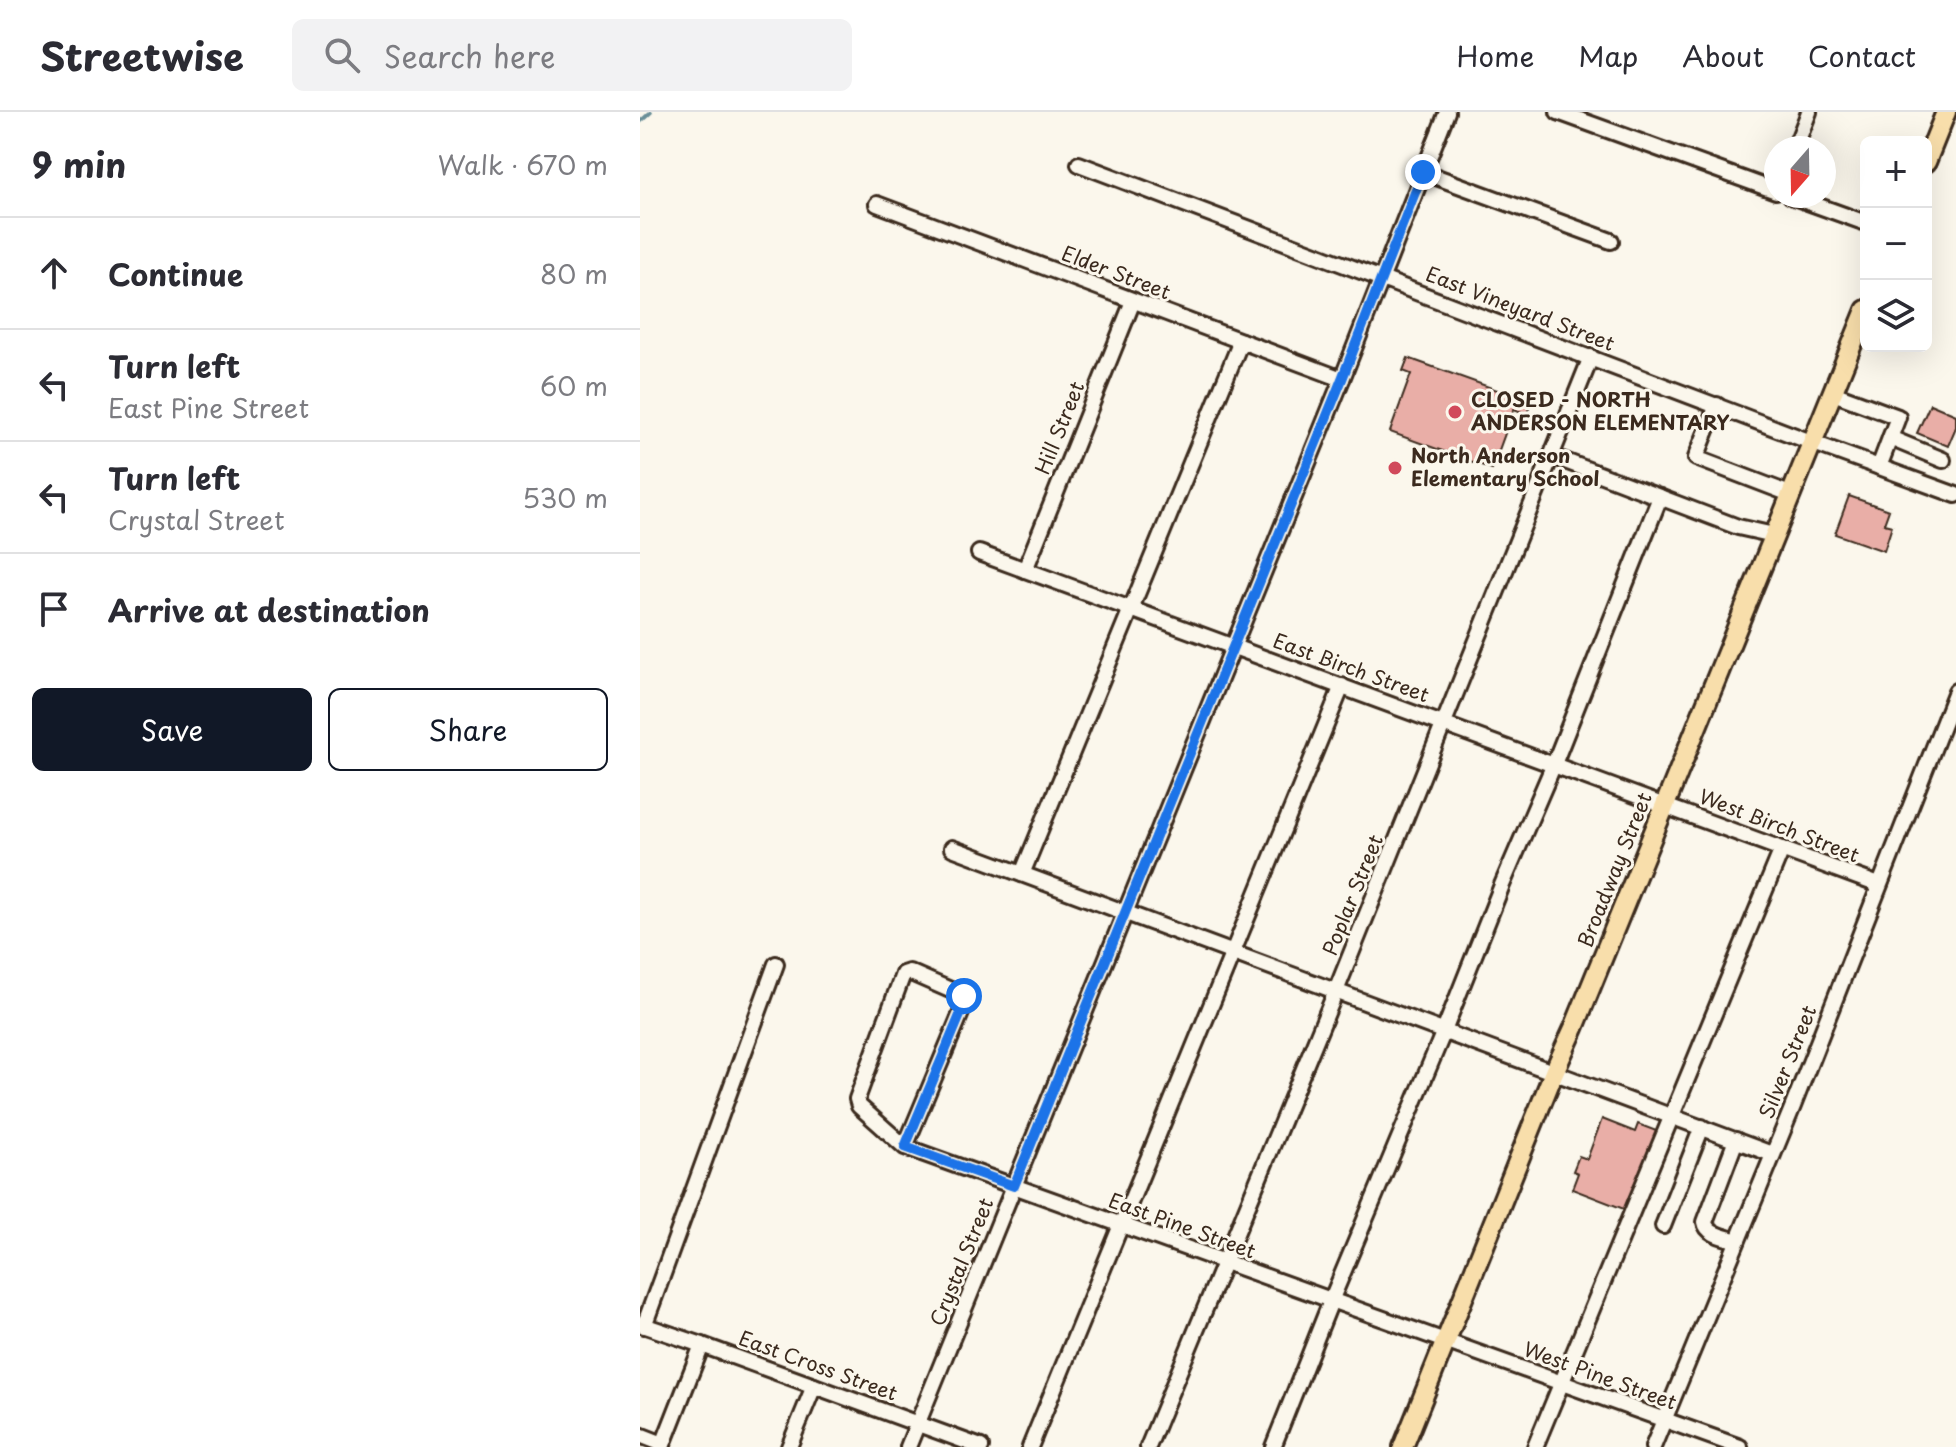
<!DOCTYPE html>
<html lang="en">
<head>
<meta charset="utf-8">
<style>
  body { margin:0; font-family:"Playpen Sans",sans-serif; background:#f2f2f3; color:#2b2b33 }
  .controls { position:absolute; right:24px; top:24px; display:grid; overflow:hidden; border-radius:12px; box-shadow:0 8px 32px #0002 }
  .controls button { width:72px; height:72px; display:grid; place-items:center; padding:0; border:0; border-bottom:2px solid #e1e1e2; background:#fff; color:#2b2b33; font:40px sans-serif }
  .compass { position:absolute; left:1124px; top:24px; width:72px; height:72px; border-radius:50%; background:#fff; box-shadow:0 8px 32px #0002; rotate:200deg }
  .stop { position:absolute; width:24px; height:24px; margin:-18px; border:6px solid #1a73e8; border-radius:50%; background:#fff }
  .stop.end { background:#1a73e8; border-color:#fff; box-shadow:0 2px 8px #0008 }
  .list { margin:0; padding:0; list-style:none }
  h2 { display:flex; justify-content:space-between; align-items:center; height:104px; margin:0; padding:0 32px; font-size:34px }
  h2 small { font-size:26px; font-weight:400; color:#7c7c81 }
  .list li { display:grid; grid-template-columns:52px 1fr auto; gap:24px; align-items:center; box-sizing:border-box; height:112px; padding:0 32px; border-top:2px solid #e1e1e2 }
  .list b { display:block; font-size:30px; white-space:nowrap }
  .list p { margin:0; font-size:26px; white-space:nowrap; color:#7c7c81 }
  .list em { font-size:26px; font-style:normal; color:#7c7c81 }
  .actions { display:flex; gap:16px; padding:24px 32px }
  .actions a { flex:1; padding:18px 0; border:2px solid #111827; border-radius:12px; text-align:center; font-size:28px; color:#111827 }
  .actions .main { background:#111827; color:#fff }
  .icon { flex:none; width:44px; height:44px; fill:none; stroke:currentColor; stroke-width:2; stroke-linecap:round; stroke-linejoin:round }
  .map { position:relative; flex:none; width:1316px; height:1335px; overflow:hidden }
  header { display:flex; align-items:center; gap:48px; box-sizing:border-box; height:112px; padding:0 40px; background:#fff; border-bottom:2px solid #e1e1e2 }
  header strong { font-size:38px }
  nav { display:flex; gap:44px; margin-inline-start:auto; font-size:28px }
  .search { width:560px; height:72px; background:#f2f2f3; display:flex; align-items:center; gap:20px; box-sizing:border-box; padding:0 28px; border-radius:12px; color:#7c7c81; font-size:30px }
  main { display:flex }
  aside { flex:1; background:#fff }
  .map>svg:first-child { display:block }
</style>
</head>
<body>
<header>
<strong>Streetwise</strong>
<div class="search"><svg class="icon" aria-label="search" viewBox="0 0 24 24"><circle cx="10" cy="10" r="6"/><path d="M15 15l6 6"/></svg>Search here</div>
<nav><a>Home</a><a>Map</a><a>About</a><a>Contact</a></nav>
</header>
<main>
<aside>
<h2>9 min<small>Walk · 670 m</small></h2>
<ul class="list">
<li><svg class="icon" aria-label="ahead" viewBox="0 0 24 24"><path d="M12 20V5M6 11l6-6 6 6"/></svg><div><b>Continue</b></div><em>80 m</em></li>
<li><svg class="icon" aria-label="left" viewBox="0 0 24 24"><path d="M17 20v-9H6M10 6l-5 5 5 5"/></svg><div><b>Turn left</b><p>East Pine Street</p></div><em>60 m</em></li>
<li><svg class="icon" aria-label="left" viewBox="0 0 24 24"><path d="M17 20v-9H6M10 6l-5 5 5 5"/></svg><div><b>Turn left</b><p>Crystal Street</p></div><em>530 m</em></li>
<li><svg class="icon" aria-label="arrive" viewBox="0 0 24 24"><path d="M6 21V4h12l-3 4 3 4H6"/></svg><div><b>Arrive at destination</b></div></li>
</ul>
<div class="actions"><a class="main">Save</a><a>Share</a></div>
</aside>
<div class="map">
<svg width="1316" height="1335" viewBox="0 0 1316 1335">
  <rect width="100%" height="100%" fill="#fbf7ec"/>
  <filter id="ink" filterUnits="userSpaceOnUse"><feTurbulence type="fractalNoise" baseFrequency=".0125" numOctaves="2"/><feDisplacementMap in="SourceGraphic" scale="16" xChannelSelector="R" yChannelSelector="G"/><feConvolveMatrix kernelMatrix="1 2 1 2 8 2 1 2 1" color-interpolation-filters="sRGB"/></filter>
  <g filter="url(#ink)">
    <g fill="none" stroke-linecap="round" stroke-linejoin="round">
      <path stroke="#698e97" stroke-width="4" d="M0,10L11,0"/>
    </g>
    <g fill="#e9aea7" stroke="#3b2a1e" stroke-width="2">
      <path d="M768,246L891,290L887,302L874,297L852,357L750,320L771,262L763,259Z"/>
      <path d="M1290,292L1316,303V315L1308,334L1277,321Z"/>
      <path d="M1209,384L1249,398L1244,412L1252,414L1244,439L1195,422Z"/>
      <path d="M962,1007L995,1020L998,1012L1019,1020L989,1099L932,1077L938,1061L933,1059L939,1044L947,1047Z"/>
    </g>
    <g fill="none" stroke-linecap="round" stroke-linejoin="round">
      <g stroke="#3b2a1e" stroke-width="20">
        <g id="minor">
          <path d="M918,0L1136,79"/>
          <path d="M1155,36L1169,0"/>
          <path d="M439,52L1179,333L1316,383"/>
          <path d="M783,60L971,129"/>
          <path d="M1151,84L1226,111"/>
          <path d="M237,92L702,267"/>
          <path d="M1193,281L1258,305L1239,355"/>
          <path d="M1077,293L1056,346L1150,382"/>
          <path d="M1250,326L1303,348"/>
          <path d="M912,344L1098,415L1134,423"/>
          <path d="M339,441L1239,773"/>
          <path d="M385,458L493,189"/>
          <path d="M312,736L1132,1042"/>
          <path d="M382,762L601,229"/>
          <path d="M1096,1028L1065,1110C1067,1123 1086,1125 1097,1129"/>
          <path d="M265,1035L326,889L324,884L269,860L263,862L217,987L219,994L265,1035L1100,1335"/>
          <path d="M1023,1114L1062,1015"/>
          <path d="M0,1212L62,1233L341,1335"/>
          <path d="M4,1214L136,852"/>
          <path d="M0,1323L23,1332"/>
          <path d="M22,1335L62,1233"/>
          <path d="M149,1335L174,1274"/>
          <path d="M268,1335L702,267L807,0"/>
          <path d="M390,1335L702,574"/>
          <path d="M508,1335L696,879L951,245"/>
          <path d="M633,1335L691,1189L804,919L862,773L914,652L1020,385"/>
          <path d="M895,1335L1142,737"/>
          <path d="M1013,1335L1153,994L1316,579"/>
        </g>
      </g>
      <g stroke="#3b2a1e" stroke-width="24">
        <g id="major">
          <path d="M1286,50L1306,0"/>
          <path d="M763,1335L914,960L934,916L1025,693L1226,198"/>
        </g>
      </g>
      <use href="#minor" stroke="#fbf7ec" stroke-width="14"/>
      <use href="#major" stroke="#f8deab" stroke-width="18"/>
    </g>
  </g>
  <g fill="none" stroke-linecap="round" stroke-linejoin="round" filter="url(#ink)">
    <path stroke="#1a73e8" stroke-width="10" d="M324,884L326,889L265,1035L374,1074L702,267L783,60"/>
  </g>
  <g fill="#d1495b" stroke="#fbf7ec" stroke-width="3">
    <circle cx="815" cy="300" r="8"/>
    <circle cx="755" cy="356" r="8"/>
  </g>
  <g text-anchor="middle" stroke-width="6" stroke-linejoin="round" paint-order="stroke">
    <g font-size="20" fill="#3b2a1e" stroke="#fbf7ec">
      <text transform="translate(476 161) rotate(21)" y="7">Elder Street</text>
      <text transform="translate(880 197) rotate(21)" y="7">East Vineyard Street</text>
      <text transform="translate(420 316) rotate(-68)" y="7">Hill Street</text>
      <text transform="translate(711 556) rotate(20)" y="7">East Birch Street</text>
      <text transform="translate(1139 714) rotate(21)" y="7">West Birch Street</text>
      <text transform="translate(975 758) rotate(-68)" y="7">Broadway Street</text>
      <text transform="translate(713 783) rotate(-68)" y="7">Poplar Street</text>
      <text transform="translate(1148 950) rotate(-68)" y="7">Silver Street</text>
      <text transform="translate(542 1114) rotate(20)" y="7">East Pine Street</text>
      <text transform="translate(322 1150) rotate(-68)" y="7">Crystal Street</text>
      <text transform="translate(178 1254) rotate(20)" y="7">East Cross Street</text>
      <text transform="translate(960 1264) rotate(20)" y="7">West Pine Street</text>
    </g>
    <g font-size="20" font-weight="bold" fill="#3b2a1e" stroke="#fbf7ec" text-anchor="start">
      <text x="831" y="295">CLOSED - NORTH<tspan x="831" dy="23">ANDERSON ELEMENTARY</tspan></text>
      <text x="771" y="351">North Anderson<tspan x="771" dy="23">Elementary School</tspan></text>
    </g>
  </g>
</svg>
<div class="controls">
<button>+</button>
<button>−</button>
<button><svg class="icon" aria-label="layers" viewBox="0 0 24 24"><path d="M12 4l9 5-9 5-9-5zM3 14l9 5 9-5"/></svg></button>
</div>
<svg class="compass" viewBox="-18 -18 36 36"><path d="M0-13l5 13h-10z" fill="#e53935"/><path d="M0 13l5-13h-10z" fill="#7c7c81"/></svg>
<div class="stop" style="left:324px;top:884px"></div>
<div class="stop end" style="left:783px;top:60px"></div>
</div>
</main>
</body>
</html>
